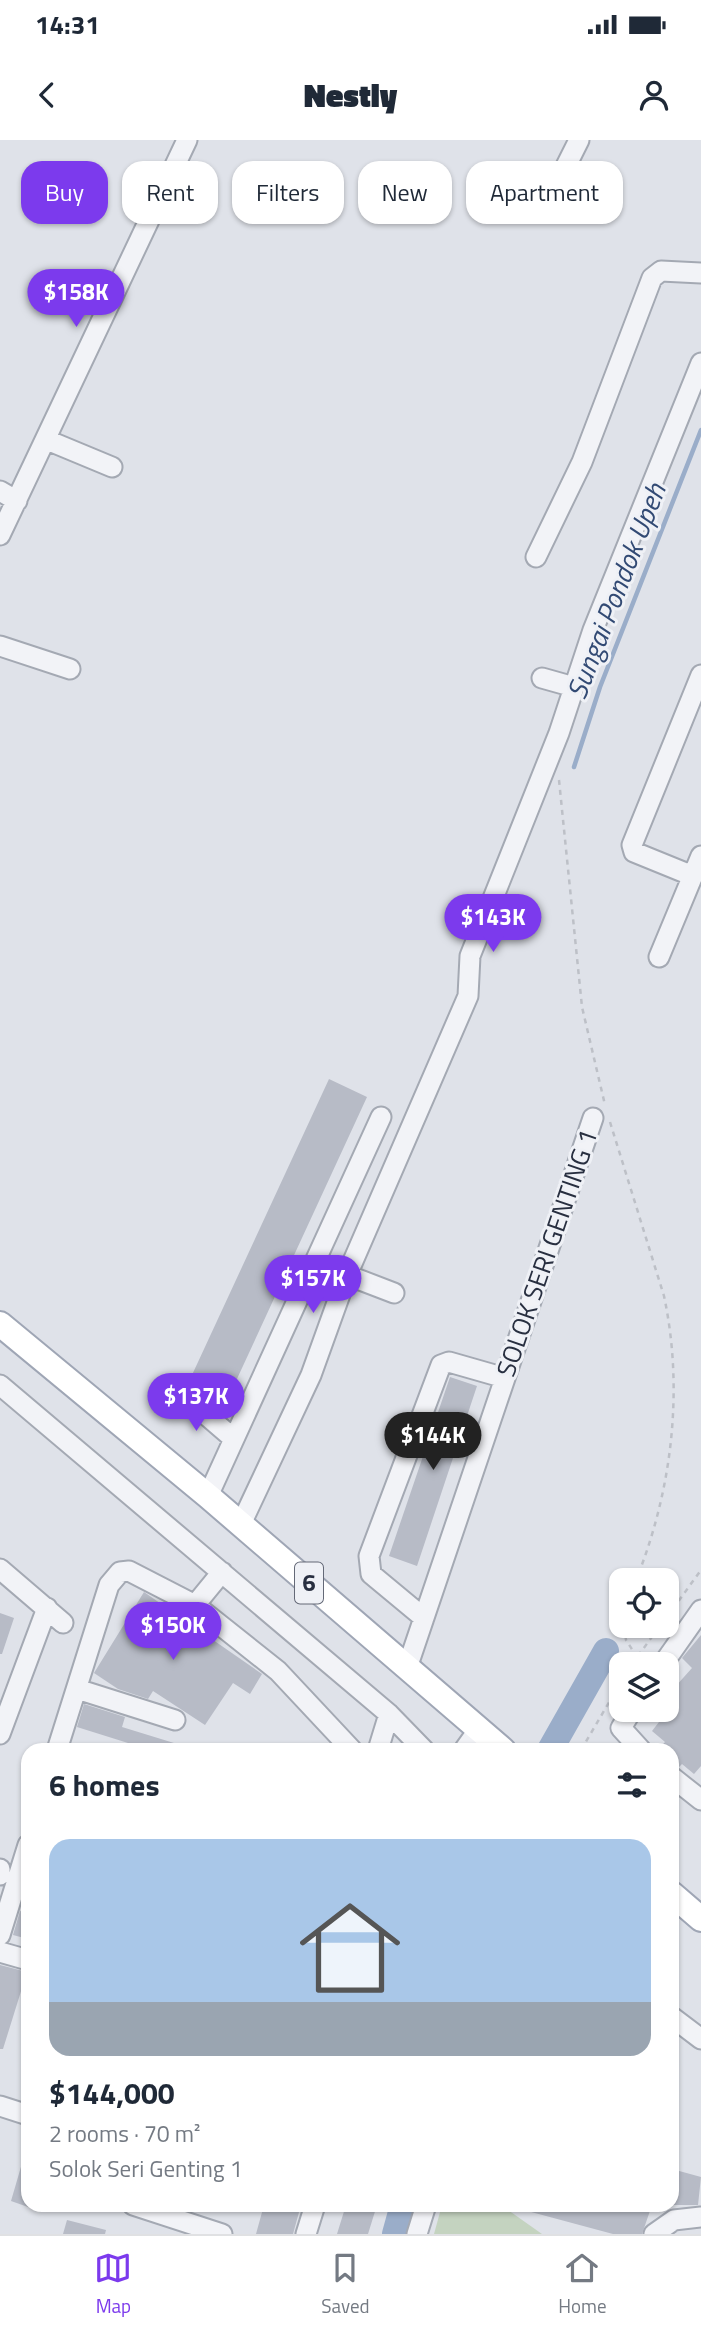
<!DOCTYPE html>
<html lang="en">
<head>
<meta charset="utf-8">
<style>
  body { margin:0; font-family:"Titillium Web",sans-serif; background:#f2f2f3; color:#1f2937; height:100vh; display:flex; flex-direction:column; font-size:26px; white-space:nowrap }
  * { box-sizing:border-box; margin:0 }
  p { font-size:23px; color:#747a83 }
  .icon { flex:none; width:38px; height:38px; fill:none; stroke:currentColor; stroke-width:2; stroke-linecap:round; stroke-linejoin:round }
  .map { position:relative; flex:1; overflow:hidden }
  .panel { position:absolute; left:21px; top:1603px; width:658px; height:469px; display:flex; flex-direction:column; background:#fff; border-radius:21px; box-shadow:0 2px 5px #0004 }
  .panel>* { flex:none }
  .hud { position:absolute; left:21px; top:21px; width:660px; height:63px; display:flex; gap:14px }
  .tools { position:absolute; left:609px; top:1428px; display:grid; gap:14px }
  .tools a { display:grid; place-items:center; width:70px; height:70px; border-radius:14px; background:#fff; box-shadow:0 2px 5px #0004; font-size:35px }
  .price { position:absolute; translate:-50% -60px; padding:0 16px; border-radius:24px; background:#7c3aed; color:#fff; font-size:23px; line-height:46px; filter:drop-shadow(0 2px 4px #0008) }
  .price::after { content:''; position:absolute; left:50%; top:42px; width:21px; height:16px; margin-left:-10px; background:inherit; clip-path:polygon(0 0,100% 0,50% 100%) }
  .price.current { background:#222; color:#fff }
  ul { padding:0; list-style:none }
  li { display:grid; align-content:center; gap:14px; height:371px; padding:0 28px }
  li+li { border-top:2px solid #e0e1e3 }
  li span { display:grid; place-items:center; height:217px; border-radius:21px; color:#555 }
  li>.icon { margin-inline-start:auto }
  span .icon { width:126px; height:126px; fill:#fffc; stroke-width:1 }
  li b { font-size:30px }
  h2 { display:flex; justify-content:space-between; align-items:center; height:84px; padding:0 28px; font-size:30px }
  .chip { padding:0 24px; border-radius:21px; background:#fff; box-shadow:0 2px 5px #0004; font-size:24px; line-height:63px }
  .chip.current { background:#7c3aed; color:#fff }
  .status { display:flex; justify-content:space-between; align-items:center; height:49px; padding:0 35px; background:#fff; direction:ltr }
  .status svg { height:19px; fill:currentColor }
  header { display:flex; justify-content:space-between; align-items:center; height:91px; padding:0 28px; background:#fff; font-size:32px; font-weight:800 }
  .dock { display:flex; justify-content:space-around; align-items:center; height:98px; border-top:2px solid #e0e1e3; background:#fff; font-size:19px; color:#747a83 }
  .dock a { display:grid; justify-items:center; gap:4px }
  .dock .current { color:#7c3aed }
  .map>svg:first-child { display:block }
  .green { fill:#c4d3c0 }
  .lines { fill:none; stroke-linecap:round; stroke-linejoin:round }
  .stream { stroke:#9aadc9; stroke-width:4.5 }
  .river { stroke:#9aadc9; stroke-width:26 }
  .building { fill:#b7bbc6 }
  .minor-casing { stroke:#a4a9b3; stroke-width:23 }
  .major-casing { stroke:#9fa6b5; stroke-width:28 }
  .path { stroke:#bdc0c7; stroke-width:2.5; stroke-dasharray:5 5; stroke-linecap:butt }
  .minor { stroke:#f2f3f7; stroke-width:19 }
  .major { stroke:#fff; stroke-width:24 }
  .labels { text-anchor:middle; stroke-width:6; stroke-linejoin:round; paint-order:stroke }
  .shield { fill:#eff1f6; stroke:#646977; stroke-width:2 }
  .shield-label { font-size:24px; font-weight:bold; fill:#282f40 }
  .street-label { font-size:26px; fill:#282f40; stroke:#eff1f6 }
  .water-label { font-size:28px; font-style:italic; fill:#324a74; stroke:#eff1f6 }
</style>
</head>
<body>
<div class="status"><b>14:31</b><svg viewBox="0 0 49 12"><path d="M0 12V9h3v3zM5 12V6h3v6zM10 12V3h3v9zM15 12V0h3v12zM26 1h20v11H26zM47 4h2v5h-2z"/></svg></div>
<header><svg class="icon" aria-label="back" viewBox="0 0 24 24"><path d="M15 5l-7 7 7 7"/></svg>Nestly<svg class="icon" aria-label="person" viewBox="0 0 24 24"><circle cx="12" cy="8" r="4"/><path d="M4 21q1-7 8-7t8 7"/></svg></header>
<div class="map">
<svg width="701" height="2094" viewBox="0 0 701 2094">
  <rect width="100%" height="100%" fill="#dfe2e9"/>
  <path class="green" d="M442,2065H501L542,2094H434Z"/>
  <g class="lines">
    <path class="stream" d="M574,627L600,547L701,290"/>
    <path class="river" d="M550,1610L606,1511
      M395,2094L403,2065"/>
  </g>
  <path class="building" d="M329,939L367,957L230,1254L192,1235Z
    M450,1237L477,1246L417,1426L389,1416Z
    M144,1452L262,1534L250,1554L233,1543L205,1585L153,1551L148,1559L118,1549L94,1533Z
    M0,1473L14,1478L2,1514H0Z
    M701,1495V1626L694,1634L682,1624L679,1627L672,1625V1610H658L665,1602L652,1591L659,1582L652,1576L657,1570H667V1540L675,1547L692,1528L682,1518Z
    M84,1564L125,1577L122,1587L187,1607V1610H126L128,1603L77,1587Z
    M20,1771L28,1773V1799L13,1795Z
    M0,1825L27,1832L3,1909H0Z
    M25,2013L28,2014V2067L11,2061Z
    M672,2029L701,2037L698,2065H672Z
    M264,2065H301L293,2094H256Z
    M346,2065H377L368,2094H337Z
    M521,2065H652L642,2094H613L520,2069Z
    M67,2080L106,2090L105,2094H63Z"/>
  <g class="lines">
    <defs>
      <path id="minor" d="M557,44L579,0
        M47,300L112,327
        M0,351L17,361
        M0,395L187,0
        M536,417L582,322L652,138L661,131L701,133
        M0,506L70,529
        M542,538L574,547
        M693,736L634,712L632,705L701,535
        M659,817L701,716
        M347,1135L394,1153
        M0,1245L389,1574L424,1610
        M184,1256L234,1299
        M208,1356L381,977
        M241,1384L311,1235L347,1135L468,856L470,816L559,593L593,490L701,223
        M0,1429L63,1483
        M195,1465L222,1432
        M424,1478L371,1434L369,1416L441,1225L449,1222L505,1238
        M663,1524L701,1470
        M407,1528L593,978
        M77,1549L175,1580
        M632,1570L621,1588L641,1610
        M0,1594L47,1468
        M57,1610L109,1445L120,1432L129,1431L195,1465L278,1531L352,1610
        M378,1610L389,1574
        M464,1610L479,1589
        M672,1637L701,1660
        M0,1729V1735
        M0,1795L28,1705
        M0,1812L28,1820
        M672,1877L701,1899
        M0,1966L28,1975
        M133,2065L222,2094
        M306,2094L315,2065
        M417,2094L426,2065
        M654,2094L674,2080L701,2077"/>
      <path id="major" d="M0,1184L208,1356L503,1610
        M672,1754L701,1779"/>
    </defs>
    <use href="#minor" class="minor-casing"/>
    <use href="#major" class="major-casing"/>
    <path class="path" d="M559,640L582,867L605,965
      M610,982L664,1156C684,1250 672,1351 636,1440
      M667,1477L701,1430
      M624,1486L626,1500L637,1517
      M632,1524L660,1486
      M581,1610L621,1542"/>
    <use href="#minor" class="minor"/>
    <use href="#major" class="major"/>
  </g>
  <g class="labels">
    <rect class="shield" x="295" y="1422.5" width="28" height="41" rx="5"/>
    <g class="shield-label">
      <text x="309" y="1451">6</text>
    </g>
    <g class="street-label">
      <text transform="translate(547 1113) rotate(-71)" y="9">SOLOK SERI GENTING 1</text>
    </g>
    <g class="water-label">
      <text transform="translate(616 451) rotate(-69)" y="10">Sungai Pondok Upeh</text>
    </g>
  </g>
</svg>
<div class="tools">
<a><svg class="icon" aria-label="locate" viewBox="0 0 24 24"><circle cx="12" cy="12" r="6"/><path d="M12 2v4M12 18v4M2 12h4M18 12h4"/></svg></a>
<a><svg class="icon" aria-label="layers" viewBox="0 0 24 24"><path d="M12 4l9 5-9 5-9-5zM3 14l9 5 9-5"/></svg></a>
</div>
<b class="price" style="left:76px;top:189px">$158K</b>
<b class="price" style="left:493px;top:814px">$143K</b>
<b class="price" style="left:313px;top:1175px">$157K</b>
<b class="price" style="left:196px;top:1293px">$137K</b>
<b class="price current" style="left:433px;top:1332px">$144K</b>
<b class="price" style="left:173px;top:1522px">$150K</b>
<div class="hud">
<a class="chip current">Buy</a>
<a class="chip">Rent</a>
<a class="chip">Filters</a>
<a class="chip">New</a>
<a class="chip">Apartment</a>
</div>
<section class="panel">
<h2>6 homes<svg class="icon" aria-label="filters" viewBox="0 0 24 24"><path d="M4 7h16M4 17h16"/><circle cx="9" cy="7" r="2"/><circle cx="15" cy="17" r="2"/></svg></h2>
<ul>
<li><span style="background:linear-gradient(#a9c7e8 75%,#9aa5b1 0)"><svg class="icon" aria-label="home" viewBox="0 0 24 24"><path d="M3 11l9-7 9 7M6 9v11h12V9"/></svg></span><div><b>$144,000</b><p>2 rooms · 70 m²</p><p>Solok Seri Genting 1</p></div></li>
</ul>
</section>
</div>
<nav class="dock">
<a class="current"><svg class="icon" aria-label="map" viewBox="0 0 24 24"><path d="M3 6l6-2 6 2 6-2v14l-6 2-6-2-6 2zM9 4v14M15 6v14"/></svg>Map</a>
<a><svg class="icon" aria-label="saved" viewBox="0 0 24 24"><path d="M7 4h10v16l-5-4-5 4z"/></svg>Saved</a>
<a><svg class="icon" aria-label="home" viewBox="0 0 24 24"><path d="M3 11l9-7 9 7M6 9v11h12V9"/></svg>Home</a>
</nav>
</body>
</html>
